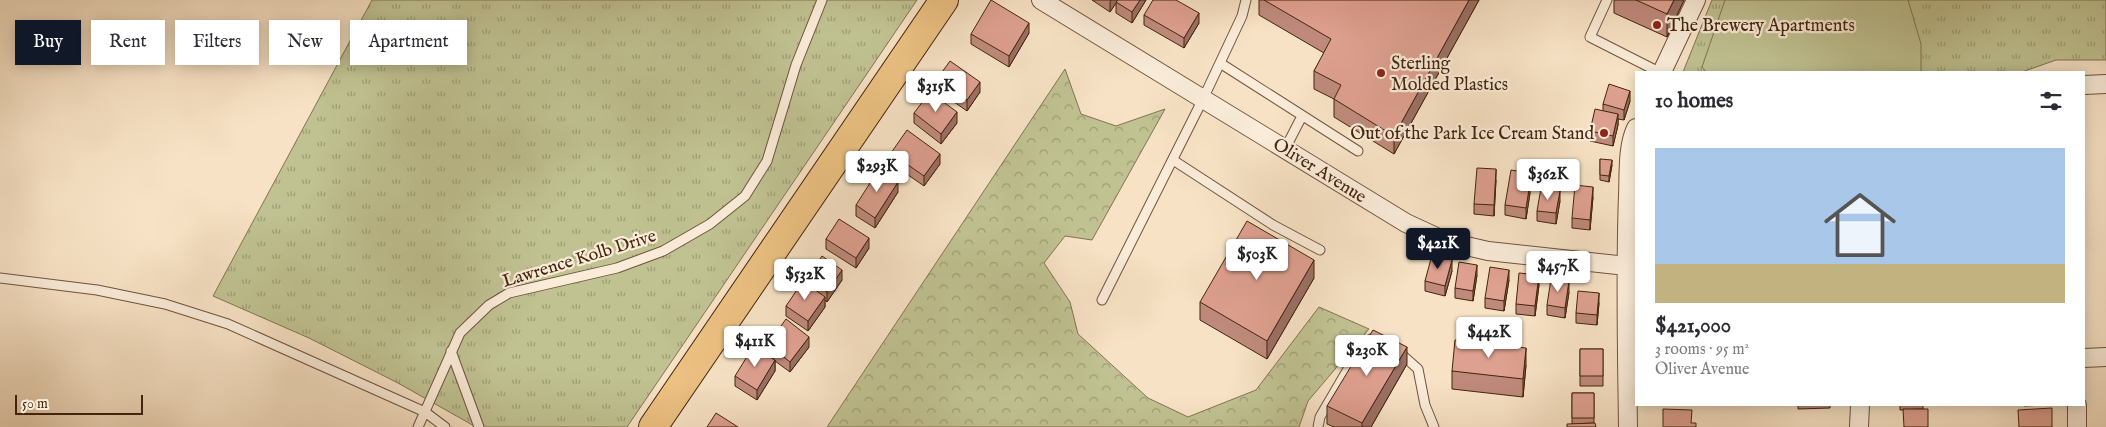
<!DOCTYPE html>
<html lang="en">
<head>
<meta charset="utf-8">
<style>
  body { margin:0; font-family:"IM FELL English",serif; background:#f2f2f3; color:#2b2b33; height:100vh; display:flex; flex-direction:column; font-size:19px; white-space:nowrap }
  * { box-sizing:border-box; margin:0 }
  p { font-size:16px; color:#7c7c81 }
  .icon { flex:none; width:28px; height:28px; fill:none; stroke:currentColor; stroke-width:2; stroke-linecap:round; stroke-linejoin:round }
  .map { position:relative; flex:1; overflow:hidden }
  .sheet { position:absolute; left:1635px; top:71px; width:450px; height:335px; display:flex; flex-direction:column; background:#fff; border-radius:0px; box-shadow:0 2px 12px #0003 }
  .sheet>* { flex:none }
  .top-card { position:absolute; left:15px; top:20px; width:475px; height:45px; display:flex; gap:10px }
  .scale { position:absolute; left:15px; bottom:12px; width:128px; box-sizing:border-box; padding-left:5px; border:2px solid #43250d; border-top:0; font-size:14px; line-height:18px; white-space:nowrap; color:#43250d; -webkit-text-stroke:4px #faecd9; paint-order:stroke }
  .price { position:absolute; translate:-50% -42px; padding:0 11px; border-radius:5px; background:#fff; color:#222; font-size:16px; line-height:32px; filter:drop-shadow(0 1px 2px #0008) }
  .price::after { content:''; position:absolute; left:50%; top:30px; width:15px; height:11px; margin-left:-8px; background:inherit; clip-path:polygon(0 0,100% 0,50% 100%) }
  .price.selected { background:#111827; color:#fff }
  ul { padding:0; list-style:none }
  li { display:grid; align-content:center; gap:10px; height:265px; padding:0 20px }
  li+li { border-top:1px solid #e1e1e2 }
  li span { display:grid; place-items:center; height:155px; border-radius:0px; color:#555 }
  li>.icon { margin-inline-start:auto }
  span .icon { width:90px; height:90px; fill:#fffc; stroke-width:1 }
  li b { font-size:21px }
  h2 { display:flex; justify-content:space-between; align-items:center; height:60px; padding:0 20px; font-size:21px }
  .chip { padding:0 18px; border-radius:0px; background:#fff; box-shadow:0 2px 12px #0003; font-size:18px; line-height:45px }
  .chip.selected { background:#111827; color:#fff }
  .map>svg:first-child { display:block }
  .forest { fill:url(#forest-crowns); stroke:#827450 }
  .park { fill:url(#park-tufts); stroke:#827450 }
  .pitch { fill:#c0c292; stroke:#827450 }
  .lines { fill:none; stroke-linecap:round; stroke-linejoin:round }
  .service-casing { stroke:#70543b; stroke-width:11 }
  .minor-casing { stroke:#70543b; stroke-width:20 }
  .primary-casing { stroke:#43250d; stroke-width:30 }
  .service { stroke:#faecd9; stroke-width:9 }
  .minor { stroke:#faecd9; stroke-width:18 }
  .primary { stroke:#ecc182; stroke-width:28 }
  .wall { fill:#bf8a7c; stroke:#43250d }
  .shaded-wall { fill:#9b7065; stroke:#43250d }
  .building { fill:#dea090; stroke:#43250d }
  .poi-dot { fill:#8f2418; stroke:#faecd9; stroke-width:2 }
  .labels { text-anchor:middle; stroke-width:4.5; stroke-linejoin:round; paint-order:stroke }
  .poi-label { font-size:18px; fill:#43250d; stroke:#faecd9; text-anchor:start }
  .street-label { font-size:18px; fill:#43250d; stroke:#faecd9 }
</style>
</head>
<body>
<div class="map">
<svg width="2106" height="427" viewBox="0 0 2106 427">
  <defs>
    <pattern id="forest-crowns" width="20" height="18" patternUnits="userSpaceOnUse" patternTransform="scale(1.25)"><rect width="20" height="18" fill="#c0c292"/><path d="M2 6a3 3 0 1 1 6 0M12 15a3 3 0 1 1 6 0" fill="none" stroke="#9e9d76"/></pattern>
    <pattern id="park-tufts" width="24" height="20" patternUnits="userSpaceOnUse" patternTransform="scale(1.25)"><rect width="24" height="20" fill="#c0c292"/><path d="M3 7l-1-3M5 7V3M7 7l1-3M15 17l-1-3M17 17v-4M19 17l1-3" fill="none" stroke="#9e9d76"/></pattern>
  </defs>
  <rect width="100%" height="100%" fill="#f7e2c5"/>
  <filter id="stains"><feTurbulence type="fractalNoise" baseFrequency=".004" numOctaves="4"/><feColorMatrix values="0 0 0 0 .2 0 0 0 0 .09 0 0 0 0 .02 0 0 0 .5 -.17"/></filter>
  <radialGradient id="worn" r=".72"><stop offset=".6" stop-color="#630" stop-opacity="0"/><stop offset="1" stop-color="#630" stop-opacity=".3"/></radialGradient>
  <path class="forest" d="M1065,69L1081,114L1116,126L1165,109L1092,240L1065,236L1044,263L1070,302L1078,334L1148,398L1188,417L1256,390L1319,307L1369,329L1308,401L1299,427H827Z"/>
  <path class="park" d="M372,0H917L627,427H476L398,383L309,338L213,296Z
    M1712,0H2106V60H2056L2022,72H1683Z"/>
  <path class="pitch" d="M1725,0H1908L1921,44V72H1706L1702,67Z"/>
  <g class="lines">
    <defs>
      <path id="service" d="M1607,0L1590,37L1659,72
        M1220,63L1358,151
        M1285,149L1302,116
        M1173,160L1273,225L1320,250
        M0,278L97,290L165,304L228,324L425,412L445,427
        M1102,300L1203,99L1242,16L1246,0
        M451,351L479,427
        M1400,353L1418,369L1425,405L1434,427
        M418,427L460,333L489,305L509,293L617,268L663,251L710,224L745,196L767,161L796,65L822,0
        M1318,427L1320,417L1362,345L1371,339L1378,341"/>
      <path id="minor" d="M1041,0L1406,223L1445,241L1488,251L1636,267
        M1662,72L1696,0
        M2084,85L2106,84
        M2084,358L2106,357
        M2077,405V427
        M1628,427C1627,350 1625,273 1628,195C1629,174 1627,147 1636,128
        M1859,427L1860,405"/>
      <path id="primary" d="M653,427L944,0"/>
    </defs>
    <use href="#service" class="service-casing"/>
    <use href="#minor" class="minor-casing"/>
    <use href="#primary" class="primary-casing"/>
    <use href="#service" class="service"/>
    <use href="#minor" class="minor"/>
    <use href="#primary" class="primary"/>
  </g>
  <path class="wall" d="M1092,0H1146L1132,23L1116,13V3L1110,12Z
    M1259,0H1479L1394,154L1334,117V99L1314,89V71L1324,53L1259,15Z
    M1614,0H1684L1667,37L1614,13Z
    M1144,15L1199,23L1184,48L1144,25Z
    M1029,33L1009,67L971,44V34Z
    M937,79L980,92L967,111L937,90Z
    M1630,101L1624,120L1618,119V125L1613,146L1590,141V131L1603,111V104Z
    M914,113L957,123L941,144L914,123Z
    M891,153L940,164L924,186L891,163Z
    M1600,159L1612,165L1609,182L1600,180Z
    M1496,180L1494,216L1474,214V204Z
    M1524,182L1530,193L1526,219L1505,215V205Z
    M898,192L875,228L856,216V205Z
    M1593,197L1590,230L1572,228V218Z
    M1560,201L1556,224L1537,221V211Z
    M826,239L869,248L856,268L826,249Z
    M1452,271L1445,296L1425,291V281Z
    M1477,275L1473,301L1455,298V288Z
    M807,278L842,280L827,302L825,300V307L808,331L786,316V306L807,284Z
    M1314,278L1267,359L1200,320V302Z
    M1509,280L1504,311L1485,308V298Z
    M1539,285L1535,316L1516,314V304Z
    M1569,292L1565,318L1547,315V305Z
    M1599,303L1597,325L1576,323V313Z
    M768,344L809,347L790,372L775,361V371L757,400L735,386V376L774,359L768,355Z
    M1580,349H1603V386H1580Z
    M1407,364L1371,427H1334L1327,424V406Z
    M1526,365L1523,397L1452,389V371Z
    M1572,393H1594V423L1572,424Z
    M1798,405H1830V408L1798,409Z
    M1900,405H1923V409L1900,410Z
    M2024,405H2047L2024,406Z"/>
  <path class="shaded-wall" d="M1111,0H1118L1110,12V2Z
    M1140,0H1146L1132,23V12Z
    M1469,0H1479L1394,154V136Z
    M1674,0H1684L1667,37V14Z
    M1199,13V23L1184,48V38Z
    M1029,23V33L1009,67V56Z
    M980,82V92L967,111V100Z
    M1630,91V101L1624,120V110Z
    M957,112V123L941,144V134Z
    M1618,114V125L1613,146V136Z
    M940,154V164L924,186V176Z
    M1612,160V165L1609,182V176Z
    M1496,169V180L1494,216V205Z
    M898,182V192L875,228V218Z
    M1530,183V193L1526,219V208Z
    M1593,187V197L1590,230V220Z
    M1560,191V201L1556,224V213Z
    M869,238V248L856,268V258Z
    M1314,260V278L1267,359V341Z
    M1452,260V271L1445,296V286Z
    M1477,265V275L1473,301V291Z
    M842,270V280L827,302V292Z
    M1509,270V280L1504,311V301Z
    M1539,275V285L1535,316V306Z
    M1569,281V292L1565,318V308Z
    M1599,293V303L1597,325V315Z
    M825,297V307L808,331V321Z
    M809,337V347L790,372V362Z
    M1407,347V364L1371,427H1362V423Z
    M1526,348V365L1523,397V379Z
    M775,360V371L757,400V390Z"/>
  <path class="building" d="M991,0L1029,23L1009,56L971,34Z
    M1118,0H1140L1132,12L1116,2Z
    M1153,0H1176L1199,13L1184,38L1144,15Z
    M1264,0H1469L1394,136L1334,99L1341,85L1314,71L1331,39Z
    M1636,0H1674L1667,14Z
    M950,61L980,82L967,100L937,79Z
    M1609,84L1630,91L1624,110L1603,104Z
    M930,92L957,112L941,134L914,113Z
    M1595,109L1618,114L1613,136L1590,131Z
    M907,130L940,154L924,176L891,153Z
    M1600,159L1612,160L1609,176L1600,175Z
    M1477,168L1496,169L1494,205L1474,204Z
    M879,169L898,182L875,218L856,205Z
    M1511,170L1524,172L1522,182L1530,183L1526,208L1505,205Z
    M1575,185L1593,187L1590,220L1572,218Z
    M1541,188L1560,191L1556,213L1537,211Z
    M839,219L869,238L856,258L826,239Z
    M1247,221L1314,260L1267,341L1200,302Z
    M1432,255L1452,260L1445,286L1425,281Z
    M822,256L842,270L827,292L807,278Z
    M1459,262L1477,265L1473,291L1455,288Z
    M1490,267L1509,270L1504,301L1485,298Z
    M1519,273L1539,275L1535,306L1516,304Z
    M1551,279L1569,281L1565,308L1547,305Z
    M803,281L825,297L808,321L786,306Z
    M1578,291L1599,293L1597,315L1576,313Z
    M786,319L809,337L790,362L768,344Z
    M1373,330L1407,347L1362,423L1327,406Z
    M1455,340L1526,348L1523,379L1452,371Z
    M753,347L775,360L757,390L735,376Z
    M1580,349H1603V376H1580Z
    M1572,393H1594V418H1572Z
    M2052,408V427H2019L2018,410Z
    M1663,409L1692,410L1691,423H1696V427H1663Z
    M1903,409H1928V427H1904Z
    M716,413L738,427H707Z
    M1595,423L1596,427H1567V424Z"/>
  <g class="poi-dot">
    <circle cx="1657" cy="25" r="5"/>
    <circle cx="1381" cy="73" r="5"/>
    <circle cx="1604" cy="133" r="5"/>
  </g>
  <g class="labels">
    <g class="poi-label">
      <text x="1667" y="31">The Brewery Apartments</text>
      <text x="1391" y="69">Sterling<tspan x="1391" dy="21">Molded Plastics</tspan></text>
      <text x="1594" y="139" text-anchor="end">Out of the Park Ice Cream Stand</text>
    </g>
    <g class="street-label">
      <text transform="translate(1320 170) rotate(32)" y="6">Oliver Avenue</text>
      <text transform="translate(579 258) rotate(-17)" y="6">Lawrence Kolb Drive</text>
    </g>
  </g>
  <rect width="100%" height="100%" filter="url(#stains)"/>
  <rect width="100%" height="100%" fill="url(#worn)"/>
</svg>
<div class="scale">50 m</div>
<b class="price" style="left:936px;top:113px">$315K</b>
<b class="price" style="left:877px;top:193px">$293K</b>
<b class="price" style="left:1548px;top:201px">$362K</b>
<b class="price selected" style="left:1438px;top:270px">$421K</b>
<b class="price" style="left:1257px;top:281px">$503K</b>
<b class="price" style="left:1558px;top:293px">$457K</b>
<b class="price" style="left:805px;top:301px">$532K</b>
<b class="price" style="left:1489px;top:359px">$442K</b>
<b class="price" style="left:755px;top:368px">$411K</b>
<b class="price" style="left:1367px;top:377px">$230K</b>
<div class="top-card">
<a class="chip selected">Buy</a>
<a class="chip">Rent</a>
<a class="chip">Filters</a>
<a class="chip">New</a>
<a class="chip">Apartment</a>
</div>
<section class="sheet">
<h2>10 homes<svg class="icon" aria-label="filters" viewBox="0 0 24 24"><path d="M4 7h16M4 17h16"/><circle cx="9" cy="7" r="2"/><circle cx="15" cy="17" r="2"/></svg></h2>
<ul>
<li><span style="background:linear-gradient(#a9c7e8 75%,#c2b280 0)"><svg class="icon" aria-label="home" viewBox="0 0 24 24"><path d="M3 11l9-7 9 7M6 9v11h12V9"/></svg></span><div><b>$421,000</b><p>3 rooms · 95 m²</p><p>Oliver Avenue</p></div></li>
</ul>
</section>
</div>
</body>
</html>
